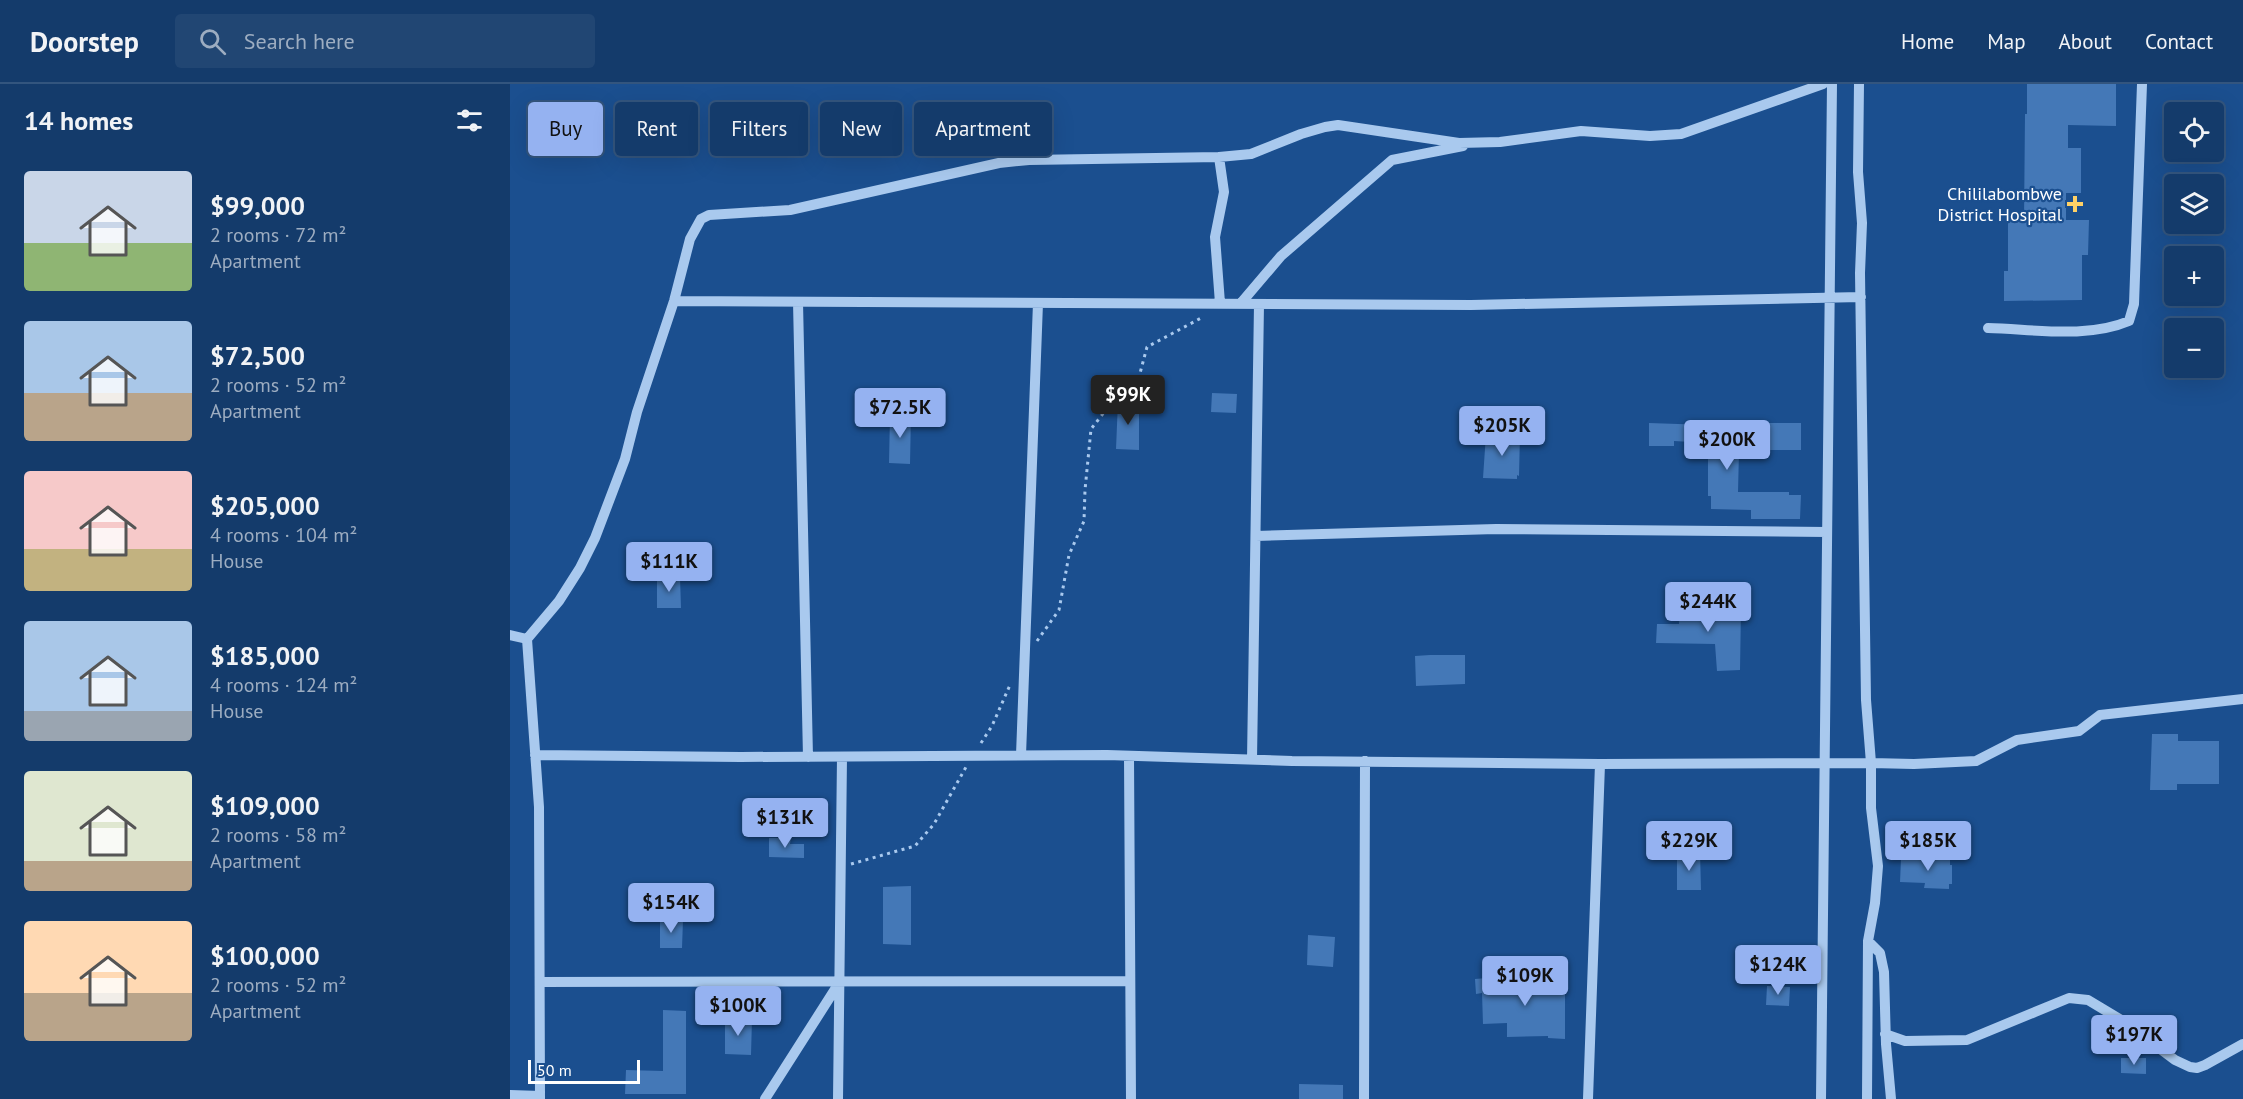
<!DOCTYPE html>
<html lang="en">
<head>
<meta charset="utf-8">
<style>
  body { margin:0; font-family:"PT Sans",sans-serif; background:#214673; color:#f1f3f6; height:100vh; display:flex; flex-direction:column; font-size:22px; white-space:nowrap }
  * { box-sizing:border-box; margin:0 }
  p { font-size:20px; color:#9dadc1 }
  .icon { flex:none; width:33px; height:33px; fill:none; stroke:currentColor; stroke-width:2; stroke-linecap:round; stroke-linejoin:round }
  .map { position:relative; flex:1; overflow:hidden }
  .panel { display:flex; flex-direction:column; background:#143b6b; width:510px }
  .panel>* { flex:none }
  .guide { position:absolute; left:18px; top:18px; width:570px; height:54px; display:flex; gap:12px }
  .tools { position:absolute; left:1654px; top:18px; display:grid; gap:12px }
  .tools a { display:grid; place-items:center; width:60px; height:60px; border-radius:6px; background:#143b6b; box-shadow:0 6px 24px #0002,0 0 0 2px #33557e; font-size:30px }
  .scale { position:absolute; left:18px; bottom:15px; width:112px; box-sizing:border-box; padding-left:6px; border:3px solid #fff; border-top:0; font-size:16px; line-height:21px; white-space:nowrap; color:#fff; -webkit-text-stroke:4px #1b4f8f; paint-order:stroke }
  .price { position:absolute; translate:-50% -51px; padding:0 14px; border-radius:6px; background:#95b2f1; color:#111; font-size:20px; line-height:39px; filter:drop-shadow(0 2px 3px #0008) }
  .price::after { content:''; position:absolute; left:50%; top:36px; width:18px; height:14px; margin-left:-9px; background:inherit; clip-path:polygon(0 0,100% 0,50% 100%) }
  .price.current { background:#222; color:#fff }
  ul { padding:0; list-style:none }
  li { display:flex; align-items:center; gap:18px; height:150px; padding:0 24px }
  li span { display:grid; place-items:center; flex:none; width:168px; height:120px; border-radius:6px; color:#555 }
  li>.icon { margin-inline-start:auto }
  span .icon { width:72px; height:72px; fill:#fffc; stroke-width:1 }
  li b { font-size:26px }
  h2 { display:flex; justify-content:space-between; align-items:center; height:72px; padding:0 24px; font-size:26px }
  .tag { padding:0 21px; border-radius:6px; background:#143b6b; box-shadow:0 6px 24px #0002,0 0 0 2px #33557e; font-size:21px; line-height:54px }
  .tag.current { background:#95b2f1; color:#111 }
  header { display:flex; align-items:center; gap:36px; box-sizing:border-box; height:84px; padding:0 30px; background:#143b6b; border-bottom:2px solid #33557e }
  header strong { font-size:28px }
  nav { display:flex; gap:33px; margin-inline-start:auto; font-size:21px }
  .search { width:420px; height:54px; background:#214673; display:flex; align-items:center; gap:15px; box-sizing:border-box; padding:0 21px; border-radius:6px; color:#9dadc1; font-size:22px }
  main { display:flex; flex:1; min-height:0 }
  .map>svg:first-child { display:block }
  .building { fill:#4478b7 }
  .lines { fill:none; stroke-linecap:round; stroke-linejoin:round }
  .path { stroke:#a9c9ee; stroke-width:3; stroke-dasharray:3 4.5; stroke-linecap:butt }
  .minor { stroke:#a9c9ee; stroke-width:10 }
  .poi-dot { fill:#ffd166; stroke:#1b4f8f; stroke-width:2 }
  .labels { text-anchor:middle; stroke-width:4.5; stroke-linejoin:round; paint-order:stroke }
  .poi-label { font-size:18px; fill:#fff; stroke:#1b4f8f; text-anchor:end }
</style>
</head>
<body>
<header>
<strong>Doorstep</strong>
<div class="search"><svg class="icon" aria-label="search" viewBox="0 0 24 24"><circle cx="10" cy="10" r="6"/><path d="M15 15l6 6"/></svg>Search here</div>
<nav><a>Home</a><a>Map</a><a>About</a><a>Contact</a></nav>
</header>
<main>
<section class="panel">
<h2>14 homes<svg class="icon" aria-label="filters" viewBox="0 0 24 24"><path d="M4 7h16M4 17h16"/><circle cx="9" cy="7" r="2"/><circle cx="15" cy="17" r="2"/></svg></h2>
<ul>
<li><span style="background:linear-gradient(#c9d6e8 60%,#8fb573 0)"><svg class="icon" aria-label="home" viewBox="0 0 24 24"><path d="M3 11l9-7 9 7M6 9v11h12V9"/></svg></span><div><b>$99,000</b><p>2 rooms · 72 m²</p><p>Apartment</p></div></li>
<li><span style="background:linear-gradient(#a9c7e8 60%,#b9a48a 0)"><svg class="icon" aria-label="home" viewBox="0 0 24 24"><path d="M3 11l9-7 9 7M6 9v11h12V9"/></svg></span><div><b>$72,500</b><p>2 rooms · 52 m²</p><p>Apartment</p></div></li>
<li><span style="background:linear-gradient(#f6c9c9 65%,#c2b280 0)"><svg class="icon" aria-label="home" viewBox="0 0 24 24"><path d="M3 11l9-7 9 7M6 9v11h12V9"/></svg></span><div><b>$205,000</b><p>4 rooms · 104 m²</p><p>House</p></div></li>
<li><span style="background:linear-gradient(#a9c7e8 75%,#9aa5b1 0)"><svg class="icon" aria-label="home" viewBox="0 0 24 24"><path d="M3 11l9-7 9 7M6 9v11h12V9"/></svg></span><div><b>$185,000</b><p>4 rooms · 124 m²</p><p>House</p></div></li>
<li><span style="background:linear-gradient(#dfe7d0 75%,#b9a48a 0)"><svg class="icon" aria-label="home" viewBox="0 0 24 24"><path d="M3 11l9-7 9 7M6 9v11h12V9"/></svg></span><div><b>$109,000</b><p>2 rooms · 58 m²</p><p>Apartment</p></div></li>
<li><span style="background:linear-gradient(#ffd9b3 60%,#b9a48a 0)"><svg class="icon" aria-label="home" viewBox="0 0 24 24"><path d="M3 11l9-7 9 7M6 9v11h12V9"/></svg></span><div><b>$100,000</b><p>2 rooms · 52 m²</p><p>Apartment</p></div></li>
</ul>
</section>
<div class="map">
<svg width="1733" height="1015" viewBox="0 0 1733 1015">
  <rect width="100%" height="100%" fill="#1b4f8f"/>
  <path class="building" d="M1517,0H1606V42L1558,41V64H1571V109H1556V136H1579L1578,171H1572V216L1494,217V187H1498V136L1514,137L1515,30H1517Z
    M702,309L727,310L726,329L701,328Z
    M608,317H629V366L606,365Z
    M380,330H401L400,380L379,379Z
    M1139,339L1226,342L1225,368H1229L1228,408H1279V411H1291L1290,435H1241V426L1201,425V412H1198V359L1164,357V362H1139Z
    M1248,339H1291V366H1248Z
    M976,350L1010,351L1009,392L1007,391V395L973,394Z
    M170,493L171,524H147V494Z
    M1170,522L1231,524L1230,586L1207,587L1205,560L1146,559L1147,540H1169Z
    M920,571H955V600L906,602L905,572Z
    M1642,650H1668V657H1709V700H1667V706H1640Z
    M259,754H281L280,760H294V774L259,773Z
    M1177,767H1190L1191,806H1167V775L1177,774Z
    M1414,770L1440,773V781H1442V800H1439V805L1414,804L1415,799L1390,798L1391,775L1414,776Z
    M401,802V861L373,860V803Z
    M150,836H173L172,864H150Z
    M798,851L825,853L823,883L797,881Z
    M977,894V897L1005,896V899L1055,897V955L1038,954V952L997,953V939L973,940L972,909L966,910L965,895Z
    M1257,902L1280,903L1279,922L1256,921Z
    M153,926L176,927V1010H115L116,986L153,987Z
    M215,935H242L241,971L215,970Z
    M1611,974H1636V990L1611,989Z
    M789,1000L833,1001V1015H789Z"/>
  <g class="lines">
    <path class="path" d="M527,557L549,526L559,471L574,437L575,406L581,345L603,317L629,293L637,263L693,233
      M471,659L482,642L500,601
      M341,780L405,762L424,740L456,683"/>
    <path class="minor" d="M709,73L714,108L705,153L710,219
      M164,217L961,221L1351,213
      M288,218L298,673
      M731,219L771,172L882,76L953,62
      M1478,244C1523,245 1577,255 1619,237L1624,220L1632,0
      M746,452L986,445L1317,448
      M0,551L17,555L49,517L70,484L85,454L115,375L127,328L164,217L180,155L191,135L199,131L280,126L489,79L519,76L709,73L741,70L791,50L815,43L828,41L949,59L990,58L1071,47L1140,52L1171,50L1313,0
      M17,555L29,723L30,1015
      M25,671L231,673L597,671L782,677L1090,680L1361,679L1356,616L1350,189L1352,139L1348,88L1349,0
      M511,671L528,219
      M619,672L621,1015
      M742,676L749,220
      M30,898L620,897
      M1375,950L1395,957L1457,956L1559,914L1578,916L1613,937L1665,976L1680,983L1687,984L1695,981L1733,960
      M0,1011L30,1012
      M255,1015L329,899
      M328,1015L332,673
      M854,1015L855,677
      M1078,1015L1090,680
      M1311,1015L1322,0
      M1357,1015L1358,857
      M1381,1015L1376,960L1374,888L1370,869L1358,857L1365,819L1368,782L1361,724V679L1404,680L1466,677L1507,656L1569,647L1590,631L1733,615"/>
  </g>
  <path class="poi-dot" d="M1562 111h6v6h6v6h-6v6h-6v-6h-6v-6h6z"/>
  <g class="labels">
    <g class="poi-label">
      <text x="1552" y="116">Chililabombwe<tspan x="1552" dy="21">District Hospital</tspan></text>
    </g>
  </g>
</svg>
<div class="tools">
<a><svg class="icon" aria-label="locate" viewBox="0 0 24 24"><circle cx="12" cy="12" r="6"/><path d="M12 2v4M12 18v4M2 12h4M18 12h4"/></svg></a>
<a><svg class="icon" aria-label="layers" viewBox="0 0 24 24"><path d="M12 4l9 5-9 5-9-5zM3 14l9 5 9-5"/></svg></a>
<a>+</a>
<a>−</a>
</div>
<div class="scale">50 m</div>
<b class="price current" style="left:618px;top:342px">$99K</b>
<b class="price" style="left:390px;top:355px">$72.5K</b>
<b class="price" style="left:992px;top:373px">$205K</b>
<b class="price" style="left:1217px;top:387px">$200K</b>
<b class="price" style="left:159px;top:509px">$111K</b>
<b class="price" style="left:1198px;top:549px">$244K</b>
<b class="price" style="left:275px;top:765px">$131K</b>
<b class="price" style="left:1179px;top:788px">$229K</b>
<b class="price" style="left:1418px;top:788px">$185K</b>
<b class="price" style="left:161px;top:850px">$154K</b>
<b class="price" style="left:1268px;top:912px">$124K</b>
<b class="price" style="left:1015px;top:923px">$109K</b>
<b class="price" style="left:228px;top:953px">$100K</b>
<b class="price" style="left:1624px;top:982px">$197K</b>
<div class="guide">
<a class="tag current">Buy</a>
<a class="tag">Rent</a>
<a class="tag">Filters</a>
<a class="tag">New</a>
<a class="tag">Apartment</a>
</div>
</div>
</main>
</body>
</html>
